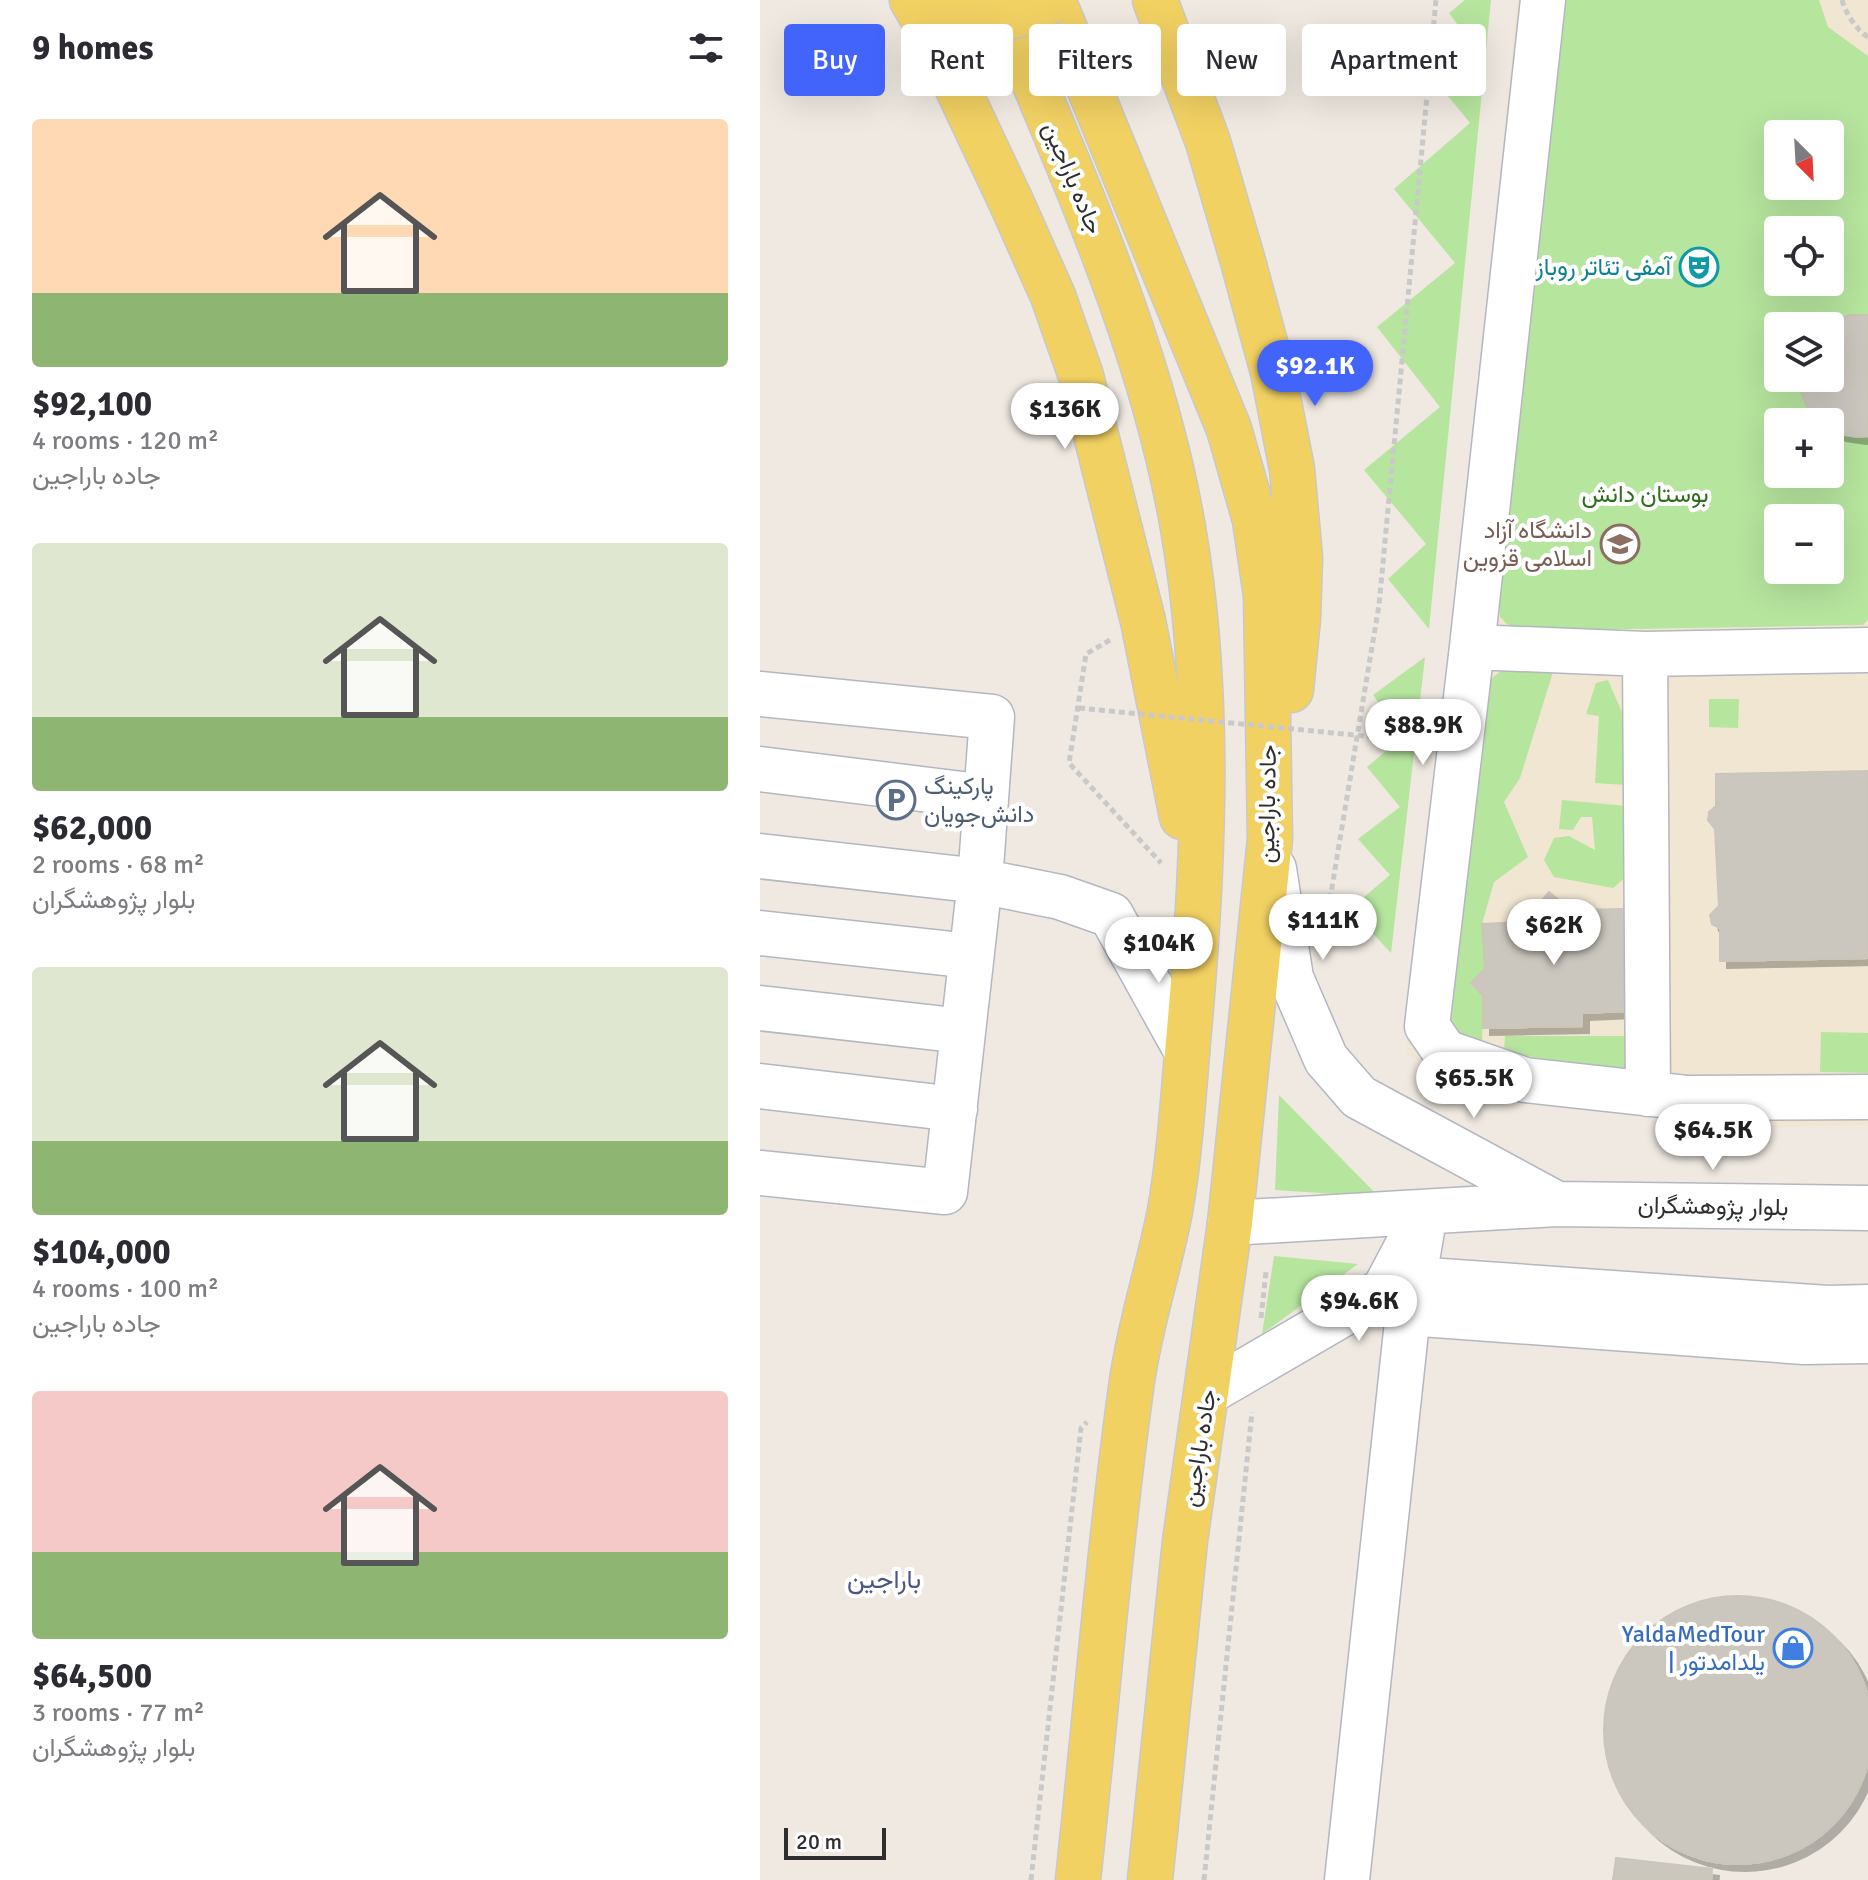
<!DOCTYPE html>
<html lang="en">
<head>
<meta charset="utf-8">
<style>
  body { margin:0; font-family:Signika,Vazirmatn,sans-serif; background:#f2f2f3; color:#2b2b33; height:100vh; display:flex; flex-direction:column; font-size:30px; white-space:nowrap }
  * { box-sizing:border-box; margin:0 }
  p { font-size:26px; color:#7c7c81 }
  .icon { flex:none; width:44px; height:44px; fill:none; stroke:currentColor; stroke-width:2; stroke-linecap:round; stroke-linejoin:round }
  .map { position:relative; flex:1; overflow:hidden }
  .sheet { display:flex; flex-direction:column; background:#fff; width:760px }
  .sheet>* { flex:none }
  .top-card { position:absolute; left:24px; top:24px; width:760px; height:72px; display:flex; gap:16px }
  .needle { width:52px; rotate:156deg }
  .controls { position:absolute; left:1004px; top:120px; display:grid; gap:16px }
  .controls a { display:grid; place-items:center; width:80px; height:80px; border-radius:8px; background:#fff; box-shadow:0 8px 32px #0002; font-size:40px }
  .scale { position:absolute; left:24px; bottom:20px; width:102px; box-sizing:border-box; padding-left:8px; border:4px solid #2e2e2e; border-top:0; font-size:22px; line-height:28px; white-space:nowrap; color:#2e2e2e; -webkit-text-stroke:6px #fff; paint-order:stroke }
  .price { position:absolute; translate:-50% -68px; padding:0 18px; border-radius:28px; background:#fff; color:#222; font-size:26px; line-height:52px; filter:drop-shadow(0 2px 4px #0008) }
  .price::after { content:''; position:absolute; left:50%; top:48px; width:24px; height:18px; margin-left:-12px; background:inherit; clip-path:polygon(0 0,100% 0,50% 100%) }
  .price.selected { background:#4264fb; color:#fff }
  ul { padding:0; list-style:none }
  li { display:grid; align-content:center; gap:16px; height:424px; padding:0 32px }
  li span { display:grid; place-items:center; height:248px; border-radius:8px; color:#555 }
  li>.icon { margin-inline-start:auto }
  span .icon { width:144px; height:144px; fill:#fffc; stroke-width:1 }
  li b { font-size:34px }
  h2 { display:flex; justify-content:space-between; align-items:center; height:96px; padding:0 32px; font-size:34px }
  .tag { padding:0 28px; border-radius:8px; background:#fff; box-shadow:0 8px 32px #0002; font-size:28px; line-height:72px }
  .tag.selected { background:#4264fb; color:#fff }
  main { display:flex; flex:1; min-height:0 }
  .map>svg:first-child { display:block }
  .education { fill:#f0e6d1; fill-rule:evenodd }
  .green { fill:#b6e59e; fill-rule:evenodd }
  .building { fill:#cbc7bf; stroke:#cbc5ba; stroke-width:2; filter:url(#shadow) }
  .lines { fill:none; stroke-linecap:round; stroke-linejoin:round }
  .minor-casing { stroke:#b4b7c1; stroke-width:47 }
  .major-casing { stroke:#c9c9c9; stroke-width:47 }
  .path { stroke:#c9c9c9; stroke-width:5; stroke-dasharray:6 4; stroke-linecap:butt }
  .minor { stroke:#fff; stroke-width:44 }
  .major { stroke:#f2d163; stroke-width:44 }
  .major-bridge-casing { stroke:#c9c9c9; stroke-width:47; stroke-linecap:butt }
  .path-bridge { stroke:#c9c9c9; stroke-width:5; stroke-dasharray:6 4; stroke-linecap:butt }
  .major-bridge { stroke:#f2d163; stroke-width:44 }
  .labels { text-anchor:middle; stroke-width:8; stroke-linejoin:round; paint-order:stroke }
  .street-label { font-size:24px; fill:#2e2e2e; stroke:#fff }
  .culture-label { font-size:24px; fill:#0d838f; stroke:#fff; text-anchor:end }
  .park-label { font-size:24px; fill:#2c6e1b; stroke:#fff }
  .education-label { font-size:24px; fill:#785e54; stroke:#fff; text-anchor:end }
  .service-label { font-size:24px; fill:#4e5e75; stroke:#fff; text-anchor:start }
  .shop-label { font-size:24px; fill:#366cbe; stroke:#fff; text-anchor:end }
  .neighbourhood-label { font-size:26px; fill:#4d5680; stroke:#fff }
</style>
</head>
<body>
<main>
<section class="sheet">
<h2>9 homes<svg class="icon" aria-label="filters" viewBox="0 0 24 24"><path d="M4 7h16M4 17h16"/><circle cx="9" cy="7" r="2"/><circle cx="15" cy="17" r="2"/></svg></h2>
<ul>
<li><span style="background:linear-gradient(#ffd9b3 70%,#8fb573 0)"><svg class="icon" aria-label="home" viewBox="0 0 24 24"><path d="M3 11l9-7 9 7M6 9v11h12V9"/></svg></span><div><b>$92,100</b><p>4 rooms · 120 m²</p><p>جاده باراجین</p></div></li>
<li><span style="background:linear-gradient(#dfe7d0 70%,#8fb573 0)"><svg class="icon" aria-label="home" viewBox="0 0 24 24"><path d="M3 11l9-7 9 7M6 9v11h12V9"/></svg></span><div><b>$62,000</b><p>2 rooms · 68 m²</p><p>بلوار پژوهشگران</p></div></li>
<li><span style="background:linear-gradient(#dfe7d0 70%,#8fb573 0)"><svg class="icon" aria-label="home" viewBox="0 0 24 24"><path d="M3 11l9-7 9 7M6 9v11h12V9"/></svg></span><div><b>$104,000</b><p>4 rooms · 100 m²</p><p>جاده باراجین</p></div></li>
<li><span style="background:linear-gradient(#f6c9c9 65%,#8fb573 0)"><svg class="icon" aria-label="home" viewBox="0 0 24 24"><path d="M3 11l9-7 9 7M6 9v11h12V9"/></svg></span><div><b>$64,500</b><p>3 rooms · 77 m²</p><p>بلوار پژوهشگران</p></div></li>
</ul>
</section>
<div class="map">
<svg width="1108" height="1880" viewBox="0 0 1108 1880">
  <defs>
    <filter id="shadow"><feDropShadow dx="7" dy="7" stdDeviation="0" flood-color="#0004"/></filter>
  </defs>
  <rect width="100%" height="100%" fill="#efe9e1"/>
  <path class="education" d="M757,0H1108V1125L1010,1127L793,1105L676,1070L646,1054L726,325ZM1018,134H1070V186H1018ZM1018,230H1070V282H1018ZM1018,326H1070V378H1018ZM1018,422H1070V474H1018ZM1018,518H1070V570H1018Z"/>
  <path class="green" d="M705,0H731L669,629L628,579L666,544L604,470L680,407L617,327L695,263L634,189L710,123L679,85L718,52L689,13Z
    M801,0H1059L1068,27L1108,56V620L1103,625L754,631L740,617L738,589ZM1018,134H1070V186H1018ZM1018,230H1070V282H1018ZM1018,326H1070V378H1018ZM1018,422H1070V474H1018ZM1018,518H1070V570H1018Z
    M665,657L631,953L590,909L630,875L598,839L640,807L607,767L644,736L613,695Z
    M748,665L793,672L760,778L744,802L768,857L734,882L722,924L725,969L711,983L723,995L722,1048L708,1045L683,1011L724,685Z
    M848,680L865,719L866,785L835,783L839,716L826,714L836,683Z
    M949,699H979L978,728L949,727Z
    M802,800L867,806L868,875L853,888L794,877L784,860L794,838L809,836L835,850L832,817H821L813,830L799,829Z
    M1061,1032L1108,1033V1073L1060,1072Z
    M745,1036H866V1074L744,1052Z
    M519,1095L619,1197L515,1190Z
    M514,1256L598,1264L502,1334Z"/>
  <path class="building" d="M1090,315H1108V436L1099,437L1079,434L1070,429V422H1060L1048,409L1040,390L1039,378H1070V326H1064L1071,321Z
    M1108,771V958L960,961V928L952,924L950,915L959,906L955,829L948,820L949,812L956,806V774Z
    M789,892L811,910L866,909L867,1011L822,1013V1026L723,1028V995L711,983L725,969L722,924L764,922Z
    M844 1730a134 134 0 1 1 268 0a134 134 0 1 1-268 0Z
    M856,1858L952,1869L951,1880H853Z"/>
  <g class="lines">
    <defs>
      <path id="minor" d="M783,0L712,647L667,1026L685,1052L765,1080L928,1098L1108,1097
        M712,647L885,654
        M0,694L232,717L220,881L185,1192L0,1173
        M0,769L226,797
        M0,856L220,881L300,897L351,915L427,1052
        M514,869L531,978L566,1059L599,1097L797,1204
        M0,933L211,956
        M0,1008L203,1031
        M0,1086L195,1109
        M888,1094L885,654L1108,650
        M470,1223L797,1204L1108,1208
        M653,1279L1067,1308L1108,1307
        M648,1313L1044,1342L1108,1341
        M447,1393L624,1290L651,1239
        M587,1880L648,1313L665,1213"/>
      <path id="major" d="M152,0L173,36L252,204L293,296L321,376L383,621L422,817
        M240,0C310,172 391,343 423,528C451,690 444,856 430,1019C424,1083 421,1148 410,1211C399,1268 380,1324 372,1381C349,1546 336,1714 318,1880
        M293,0L469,429L495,520L506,596L510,839L470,1223L425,1541L390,1880
        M395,0L448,142L482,258L513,372L532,469L540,558L538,618L531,690"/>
    </defs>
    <use href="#minor" class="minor-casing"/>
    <use href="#major" class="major-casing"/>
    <path class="path" d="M1082,0C1085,12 1097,31 1108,37
      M350,640L326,654L309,763L401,863
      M565,929L619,605L676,0
      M501,1318L506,1272
      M271,1880L321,1428L327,1422
      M444,1880L492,1412"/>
    <use href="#minor" class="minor"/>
    <use href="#major" class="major"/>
    <defs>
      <path id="major-bridge" d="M179,7C219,28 254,21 292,0"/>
    </defs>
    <use href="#major-bridge" class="major-bridge-casing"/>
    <path class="path-bridge" d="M319,708L686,744"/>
    <use href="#major-bridge" class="major-bridge"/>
  </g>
  <defs>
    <symbol id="theatre-ring" viewBox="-11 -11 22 22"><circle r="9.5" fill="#fff" stroke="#0f9aa8" stroke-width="1.5"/><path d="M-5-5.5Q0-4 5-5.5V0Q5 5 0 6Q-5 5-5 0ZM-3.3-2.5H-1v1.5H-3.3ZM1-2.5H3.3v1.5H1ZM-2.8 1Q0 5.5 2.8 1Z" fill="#0f9aa8"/></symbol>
    <symbol id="university-ring" viewBox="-11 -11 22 22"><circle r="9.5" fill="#fff" stroke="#8d6e63" stroke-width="1.5"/><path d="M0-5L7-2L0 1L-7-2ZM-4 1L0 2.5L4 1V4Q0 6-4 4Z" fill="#8d6e63"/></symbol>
    <symbol id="parking-ring" viewBox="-11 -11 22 22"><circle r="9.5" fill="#fff" stroke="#5c6f8a" stroke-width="1.5"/><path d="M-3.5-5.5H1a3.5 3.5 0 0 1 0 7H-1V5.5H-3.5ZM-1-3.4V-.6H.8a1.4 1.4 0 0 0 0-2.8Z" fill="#5c6f8a"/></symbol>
    <symbol id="shop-ring" viewBox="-11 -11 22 22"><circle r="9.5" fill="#fff" stroke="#3f7fe0" stroke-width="1.5"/><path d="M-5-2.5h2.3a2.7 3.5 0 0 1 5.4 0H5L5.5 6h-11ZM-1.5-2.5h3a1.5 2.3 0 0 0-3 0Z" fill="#3f7fe0"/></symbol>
  </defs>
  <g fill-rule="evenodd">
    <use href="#theatre-ring" x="917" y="245" width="44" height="44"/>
    <use href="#university-ring" x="838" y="522" width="44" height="44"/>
    <use href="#parking-ring" x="114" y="778" width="44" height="44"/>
    <use href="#shop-ring" x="1011" y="1626" width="44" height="44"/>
  </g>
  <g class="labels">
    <g class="street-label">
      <text transform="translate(313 178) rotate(67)" y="8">جاده باراجین</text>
      <text transform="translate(507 804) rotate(-89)" y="8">جاده باراجین</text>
      <text transform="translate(953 1206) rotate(1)" y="8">بلوار پژوهشگران</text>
      <text transform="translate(439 1448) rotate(-81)" y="8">جاده باراجین</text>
    </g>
    <g class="culture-label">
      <text x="911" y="275">آمفی تئاتر روباز</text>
    </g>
    <g class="park-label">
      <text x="885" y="502">بوستان دانش</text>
    </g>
    <g class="education-label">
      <text x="832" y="538">دانشگاه آزاد<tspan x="832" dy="28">اسلامی قزوین</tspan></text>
    </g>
    <g class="service-label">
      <text x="164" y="794">پارکینگ<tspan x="164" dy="28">دانش‌جویان</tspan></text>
    </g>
    <g class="shop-label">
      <text x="1005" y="1642">YaldaMedTour<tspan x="1005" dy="28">| یلدامدتور</tspan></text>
    </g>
    <g class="neighbourhood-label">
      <text x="124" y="1588">باراجین</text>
    </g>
  </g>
</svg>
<div class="controls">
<a><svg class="needle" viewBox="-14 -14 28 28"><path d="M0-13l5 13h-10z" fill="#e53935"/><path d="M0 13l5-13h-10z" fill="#7c7c81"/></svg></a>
<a><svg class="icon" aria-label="locate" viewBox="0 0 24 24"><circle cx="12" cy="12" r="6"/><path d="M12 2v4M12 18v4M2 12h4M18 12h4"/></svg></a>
<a><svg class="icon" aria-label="layers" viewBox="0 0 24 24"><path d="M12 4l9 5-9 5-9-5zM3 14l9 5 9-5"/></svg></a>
<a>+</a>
<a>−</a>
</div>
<div class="scale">20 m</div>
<b class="price selected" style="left:555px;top:408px">$92.1K</b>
<b class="price" style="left:305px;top:451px">$136K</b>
<b class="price" style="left:663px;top:767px">$88.9K</b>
<b class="price" style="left:563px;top:962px">$111K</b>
<b class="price" style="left:794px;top:967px">$62K</b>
<b class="price" style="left:399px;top:985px">$104K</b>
<b class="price" style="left:714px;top:1120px">$65.5K</b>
<b class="price" style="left:953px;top:1172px">$64.5K</b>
<b class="price" style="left:599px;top:1343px">$94.6K</b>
<div class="top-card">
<a class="tag selected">Buy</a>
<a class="tag">Rent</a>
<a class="tag">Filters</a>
<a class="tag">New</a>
<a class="tag">Apartment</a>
</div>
</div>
</main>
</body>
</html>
